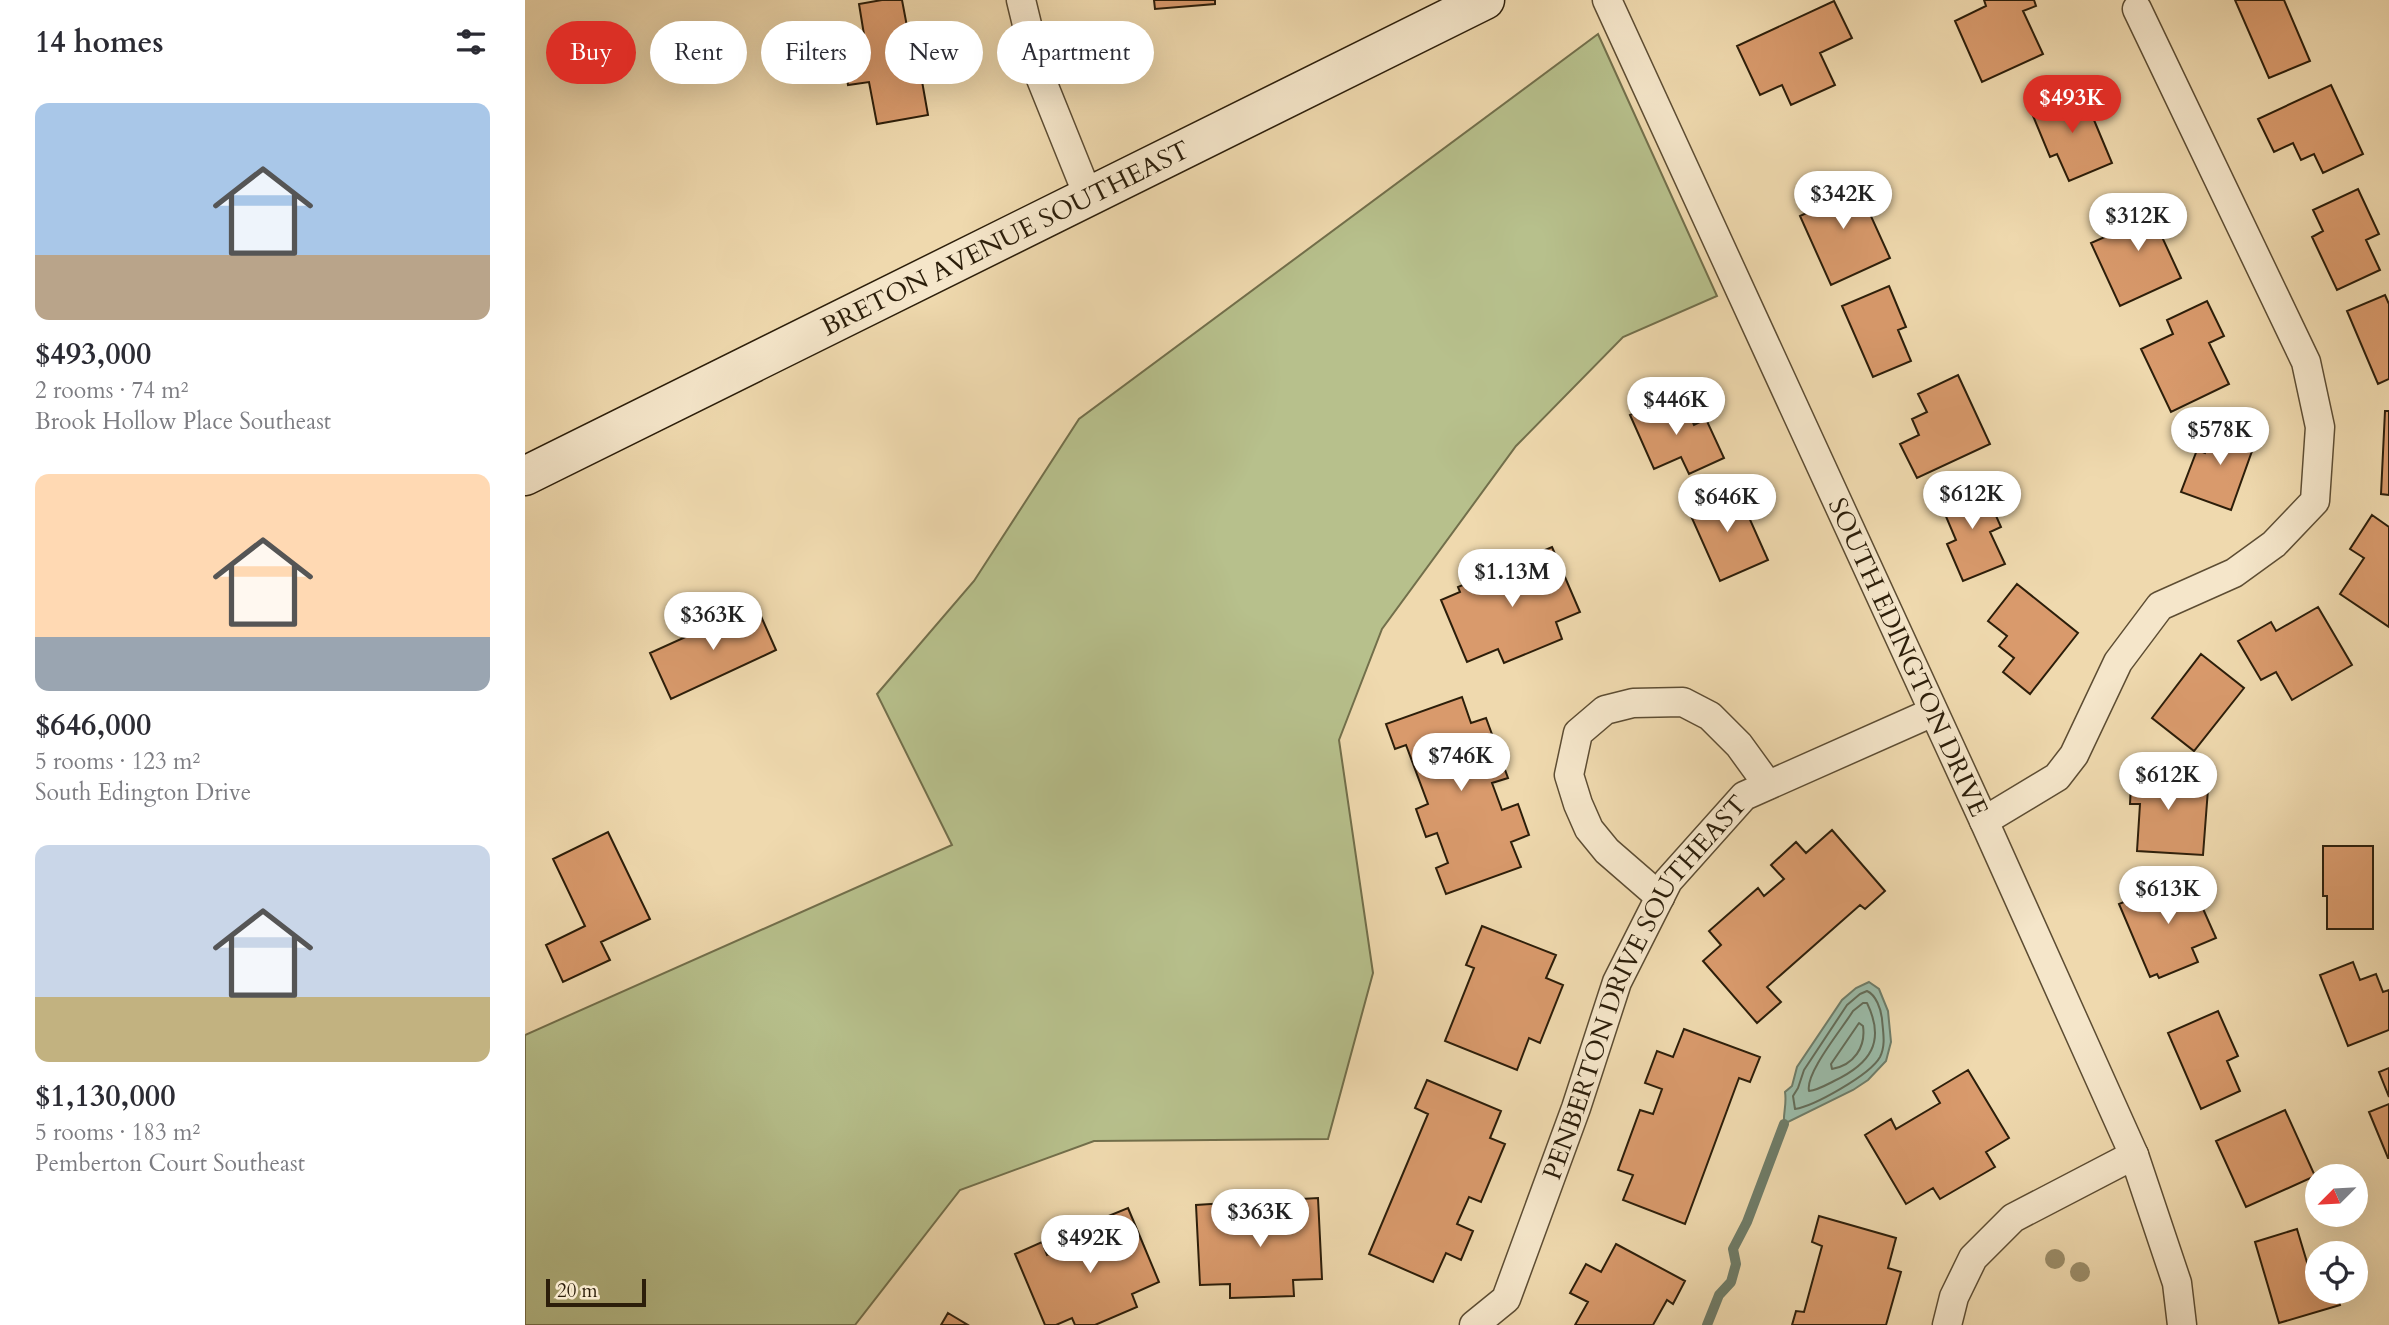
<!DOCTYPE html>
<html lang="en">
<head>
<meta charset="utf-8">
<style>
  body { margin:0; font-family:Cardo,serif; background:#f7f7f7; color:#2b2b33; height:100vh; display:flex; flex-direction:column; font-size:26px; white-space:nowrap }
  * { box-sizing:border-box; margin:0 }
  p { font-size:23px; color:#7c7c81 }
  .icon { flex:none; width:38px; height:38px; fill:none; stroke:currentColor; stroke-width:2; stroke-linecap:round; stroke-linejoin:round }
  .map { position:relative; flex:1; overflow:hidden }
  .side { display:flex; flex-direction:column; background:#fff; width:525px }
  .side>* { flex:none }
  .hud { position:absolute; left:21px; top:21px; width:665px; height:63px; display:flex; gap:14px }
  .needle { width:46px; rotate:246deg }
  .tools { position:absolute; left:1780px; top:1164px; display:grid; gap:14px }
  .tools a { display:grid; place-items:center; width:63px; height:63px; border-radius:50%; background:#fff; box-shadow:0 7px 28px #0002; font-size:35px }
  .scale { position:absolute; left:21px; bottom:18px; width:100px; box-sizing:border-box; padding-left:7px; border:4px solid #2c1e0a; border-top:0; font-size:19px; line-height:24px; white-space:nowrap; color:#2c1e0a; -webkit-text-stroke:5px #f5e6ca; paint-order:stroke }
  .price { position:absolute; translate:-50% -60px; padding:0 16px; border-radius:24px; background:#fff; color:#222; font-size:23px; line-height:46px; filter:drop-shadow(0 2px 4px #0008) }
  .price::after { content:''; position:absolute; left:50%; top:42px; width:21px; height:16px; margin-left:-10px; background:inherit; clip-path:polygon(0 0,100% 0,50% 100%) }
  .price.active { background:#d93025; color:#fff }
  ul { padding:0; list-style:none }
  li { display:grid; align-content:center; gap:14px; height:371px; padding:0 35px }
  li span { display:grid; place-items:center; height:217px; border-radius:14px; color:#555 }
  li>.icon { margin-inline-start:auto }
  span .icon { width:126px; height:126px; fill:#fffc; stroke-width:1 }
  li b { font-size:30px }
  h2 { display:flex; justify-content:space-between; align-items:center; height:84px; padding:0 35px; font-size:30px }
  .tag { padding:0 24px; border-radius:32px; background:#fff; box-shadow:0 7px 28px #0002; font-size:24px; line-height:63px }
  .tag.active { background:#d93025; color:#fff }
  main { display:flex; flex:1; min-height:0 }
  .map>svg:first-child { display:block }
  .green { fill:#b7c08c; stroke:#726f4b; stroke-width:2 }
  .water { fill:#9abaa7; stroke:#6e7c68; stroke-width:2 }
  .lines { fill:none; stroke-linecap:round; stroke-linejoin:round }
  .shore { stroke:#636c58; stroke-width:2 }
  .stream { stroke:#6e7c68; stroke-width:10 }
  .building { fill:#d99a6c; stroke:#2c1e0a; stroke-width:2 }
  .minor-casing { stroke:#5d4d33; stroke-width:31 }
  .secondary-casing { stroke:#2c1e0a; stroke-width:41 }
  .minor { stroke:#f5e6ca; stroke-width:28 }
  .secondary { stroke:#f5e6ca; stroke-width:38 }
  .tree { fill:#9b8d69 }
  .labels { text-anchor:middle; stroke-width:5; stroke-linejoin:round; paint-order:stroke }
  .street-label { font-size:26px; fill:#2c1e0a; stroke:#f5e6ca }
</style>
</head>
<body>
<main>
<section class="side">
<h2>14 homes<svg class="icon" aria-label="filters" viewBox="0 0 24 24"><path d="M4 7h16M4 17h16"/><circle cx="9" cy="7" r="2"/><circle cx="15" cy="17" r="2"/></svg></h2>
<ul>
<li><span style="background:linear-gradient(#a9c7e8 70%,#b9a48a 0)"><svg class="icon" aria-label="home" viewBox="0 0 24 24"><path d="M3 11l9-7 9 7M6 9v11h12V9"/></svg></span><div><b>$493,000</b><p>2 rooms · 74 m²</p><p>Brook Hollow Place Southeast</p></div></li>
<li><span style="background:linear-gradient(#ffd9b3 75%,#9aa5b1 0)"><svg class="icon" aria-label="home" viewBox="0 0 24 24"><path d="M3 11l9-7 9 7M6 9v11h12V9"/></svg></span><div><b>$646,000</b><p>5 rooms · 123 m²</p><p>South Edington Drive</p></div></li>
<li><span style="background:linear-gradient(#c9d6e8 70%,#c2b280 0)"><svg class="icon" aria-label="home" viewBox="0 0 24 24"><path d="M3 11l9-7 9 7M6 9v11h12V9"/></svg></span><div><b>$1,130,000</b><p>5 rooms · 183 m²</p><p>Pemberton Court Southeast</p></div></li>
</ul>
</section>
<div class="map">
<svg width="1864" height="1325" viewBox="0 0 1864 1325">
  <rect width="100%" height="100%" fill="#efd9ae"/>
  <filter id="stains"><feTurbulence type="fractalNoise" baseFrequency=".00286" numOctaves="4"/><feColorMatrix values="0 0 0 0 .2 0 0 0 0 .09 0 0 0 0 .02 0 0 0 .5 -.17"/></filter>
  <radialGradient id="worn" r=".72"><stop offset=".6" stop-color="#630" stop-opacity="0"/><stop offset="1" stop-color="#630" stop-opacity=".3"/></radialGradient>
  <path class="green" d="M1073,34L1192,296L1098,337L991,446L857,629L814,740L848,973L803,1139L569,1141L435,1190L330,1325H0V1035L427,845L352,694L449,581L554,419Z"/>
  <path class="water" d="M1344,982L1354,989L1363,1011L1366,1042L1361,1061L1343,1080L1328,1090L1259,1124C1258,1113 1262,1104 1260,1092L1267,1086L1272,1067L1317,1000L1331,988Z"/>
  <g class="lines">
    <path class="shore" d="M1342,991C1351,995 1356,1009 1357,1019C1358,1032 1361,1045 1355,1057C1345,1075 1289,1106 1270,1109L1268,1096L1273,1088L1279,1070L1322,1005L1335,994Z
      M1338,1003H1342C1361,1042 1345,1064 1309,1081C1301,1085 1293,1090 1284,1091C1280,1073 1317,1029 1328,1011Z
      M1334,1023L1338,1026C1341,1047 1329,1065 1307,1069L1306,1064Z"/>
    <path class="stream" d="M1182,1325L1194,1295L1206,1282L1211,1264L1208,1249L1222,1222L1259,1124"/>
  </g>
  <path class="building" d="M357,0H377L384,37L389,36L403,115L352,124L344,82L323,85L319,57L342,53L334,4Z
    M629,0H690V4L630,9Z
    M1459,0H1509L1511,6L1498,11L1518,54L1457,82L1430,21L1461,6Z
    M1710,0H1759L1785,61L1744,78Z
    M1309,1L1327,38L1295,53L1310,85L1266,105L1257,85L1235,95L1212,46Z
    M1806,85L1838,154L1798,173L1789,154L1776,160L1768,143L1749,152L1733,119Z
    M1556,89L1587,163L1544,181L1532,154L1525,157L1506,111Z
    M1321,175L1330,194L1335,192L1365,258L1306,285L1275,216L1288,210L1281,194Z
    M1833,189L1854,234L1841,240L1855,270L1812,290L1787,237L1798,231L1788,210Z
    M1632,196L1649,231L1637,237L1656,278L1595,306L1566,243L1598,229L1591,214Z
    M1364,286L1381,327L1373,330L1386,361L1348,377L1317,306Z
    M1860,295L1864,304V379L1853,384L1822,311Z
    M1682,301L1699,336L1684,343L1704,384L1646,412L1616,349L1648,334L1642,320Z
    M1433,375L1465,444L1392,478L1375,444L1394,435L1387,419L1402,412L1393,394Z
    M1146,397L1151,410L1161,406L1169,425L1181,419L1199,458L1164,474L1156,457L1129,469L1105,415Z
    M1860,411H1864V495L1856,494Z
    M1690,422L1732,437L1706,510L1656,492L1672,450L1680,453Z
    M1456,482L1476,527L1465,532L1480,564L1438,581L1422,544L1431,540L1414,500Z
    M1210,486L1243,560L1195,581L1162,507Z
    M1847,515L1864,527V627L1815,594L1839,558L1825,549Z
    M1027,547L1055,612L1031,622L1037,639L979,663L973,649L942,662L916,600L935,592L933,587Z
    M1492,584L1553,633L1505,694L1478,672L1489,658L1474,646L1482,636L1463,621Z
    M231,605L251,650L146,699L125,653Z
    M1793,607L1827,665L1767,700L1751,672L1736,680L1713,641L1746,622L1751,631Z
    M1676,654L1719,688L1669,751L1627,718Z
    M937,697L946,723L961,718L983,778L967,783L977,810L993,804L1004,835L986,842L996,867L921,894L911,868L923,863L912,833L901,837L891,809L903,804L881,745L870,749L861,724Z
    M1607,765L1653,768L1652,786L1683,789L1678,855L1612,851L1615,804H1605Z
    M1307,830L1360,891L1340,909L1335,905L1242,987L1256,1002L1232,1023L1178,961L1196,945L1184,931L1233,888L1239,896L1259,879L1246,865L1271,842L1281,853Z
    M83,832L125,919L76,942L85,960L38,982L21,945L60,926L28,859Z
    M1798,846H1848V929H1802V896H1798Z
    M1663,875L1691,938L1667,948L1673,962L1634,978L1632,974L1625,977L1594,904Z
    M957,926L1031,955L1021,978L1038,985L1015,1043L1004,1038L992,1070L920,1041L949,968L941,965Z
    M1828,962L1835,980L1851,974L1858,992L1864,990V1030L1823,1046L1795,975Z
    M1693,1011L1713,1056L1702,1061L1715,1091L1676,1109L1643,1033Z
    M1159,1029L1235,1057L1225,1082L1214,1078L1160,1224L1098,1200L1108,1175L1093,1170L1115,1110L1128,1114L1137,1089L1120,1083L1132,1051L1148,1057Z
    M1864,1068V1097L1854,1072Z
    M1443,1070L1484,1138L1461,1152L1470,1167L1415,1199L1408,1188L1381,1204L1340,1135L1366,1119L1371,1129L1415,1103L1408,1091Z
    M902,1080L976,1111L965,1138L980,1144L956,1202L944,1197L932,1224L948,1231L936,1260L921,1253L908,1282L844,1254L903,1114L890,1108Z
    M1864,1104V1158H1863L1844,1112Z
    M1760,1110L1790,1176L1721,1207L1691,1141Z
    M793,1198L797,1279L768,1280L769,1296L705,1298V1284L675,1285L671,1205L701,1203V1216L760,1213L759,1200Z
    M603,1208L634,1282L607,1294L612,1307L570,1325H550L547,1318L531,1325H520L490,1254L517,1242L522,1255L581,1230L576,1219Z
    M1294,1216L1371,1238L1363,1268L1376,1272L1361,1325H1267L1271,1311L1279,1312L1297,1246L1287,1242Z
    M1772,1229L1790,1289L1792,1288V1292H1811L1815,1305L1754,1323L1730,1242Z
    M1091,1244L1160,1281L1148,1304L1142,1300L1128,1325H1050L1063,1302L1045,1293L1061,1264L1076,1272Z
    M423,1313L443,1325H416Z"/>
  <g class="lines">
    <defs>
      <g id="minor">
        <path d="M496,0L514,74L564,198"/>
        <path id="s1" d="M1082,0L1459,821L1609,1155L1652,1283L1657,1325"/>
        <path d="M1459,821L1532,777L1549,755L1593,662L1635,606L1709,573L1749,544L1790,501L1795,427L1781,362L1612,9"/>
        <path d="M1135,897L1082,851L1064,829L1053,804L1044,775L1053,733L1080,710L1108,703L1158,702L1185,716L1214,745L1243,785"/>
        <path id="s2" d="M949,1325L981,1299L1051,1108L1092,982L1143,881L1219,796L1408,712"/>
        <path d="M1422,1325L1429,1297L1448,1258L1488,1218L1609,1155"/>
      </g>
      <g id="secondary">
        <path id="s3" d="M0,476L960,0"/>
      </g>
    </defs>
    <use href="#minor" class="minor-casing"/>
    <use href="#secondary" class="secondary-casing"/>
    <use href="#minor" class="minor"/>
    <use href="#secondary" class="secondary"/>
  </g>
  <g class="tree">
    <circle cx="1530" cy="1259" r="10"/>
    <circle cx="1555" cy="1272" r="10"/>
  </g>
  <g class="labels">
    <g class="street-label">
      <text dy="9" stroke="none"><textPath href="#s3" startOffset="536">BRETON AVENUE SOUTHEAST</textPath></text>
      <text dy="9" stroke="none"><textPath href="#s1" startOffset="723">SOUTH EDINGTON DRIVE</textPath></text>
      <text dy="9" stroke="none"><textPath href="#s2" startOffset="385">PENBERTON DRIVE SOUTHEAST</textPath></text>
    </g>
  </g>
  <rect width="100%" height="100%" filter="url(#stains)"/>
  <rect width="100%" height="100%" fill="url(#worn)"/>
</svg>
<div class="tools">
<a><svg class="needle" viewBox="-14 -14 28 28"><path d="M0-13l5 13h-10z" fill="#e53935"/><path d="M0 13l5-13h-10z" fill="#7c7c81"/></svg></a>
<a><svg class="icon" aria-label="locate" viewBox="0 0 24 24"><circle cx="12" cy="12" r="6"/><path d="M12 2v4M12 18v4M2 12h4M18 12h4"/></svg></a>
</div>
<div class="scale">20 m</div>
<b class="price active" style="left:1547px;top:135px">$493K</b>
<b class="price" style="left:1318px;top:231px">$342K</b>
<b class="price" style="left:1613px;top:253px">$312K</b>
<b class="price" style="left:1151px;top:437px">$446K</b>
<b class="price" style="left:1695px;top:467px">$578K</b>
<b class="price" style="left:1447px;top:531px">$612K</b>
<b class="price" style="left:1202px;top:534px">$646K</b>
<b class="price" style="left:987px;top:609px">$1.13M</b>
<b class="price" style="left:188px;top:652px">$363K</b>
<b class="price" style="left:936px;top:793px">$746K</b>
<b class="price" style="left:1643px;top:812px">$612K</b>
<b class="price" style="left:1643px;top:926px">$613K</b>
<b class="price" style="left:735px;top:1249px">$363K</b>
<b class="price" style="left:565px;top:1275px">$492K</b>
<div class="hud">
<a class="tag active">Buy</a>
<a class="tag">Rent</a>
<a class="tag">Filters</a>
<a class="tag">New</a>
<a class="tag">Apartment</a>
</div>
</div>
</main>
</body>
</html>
